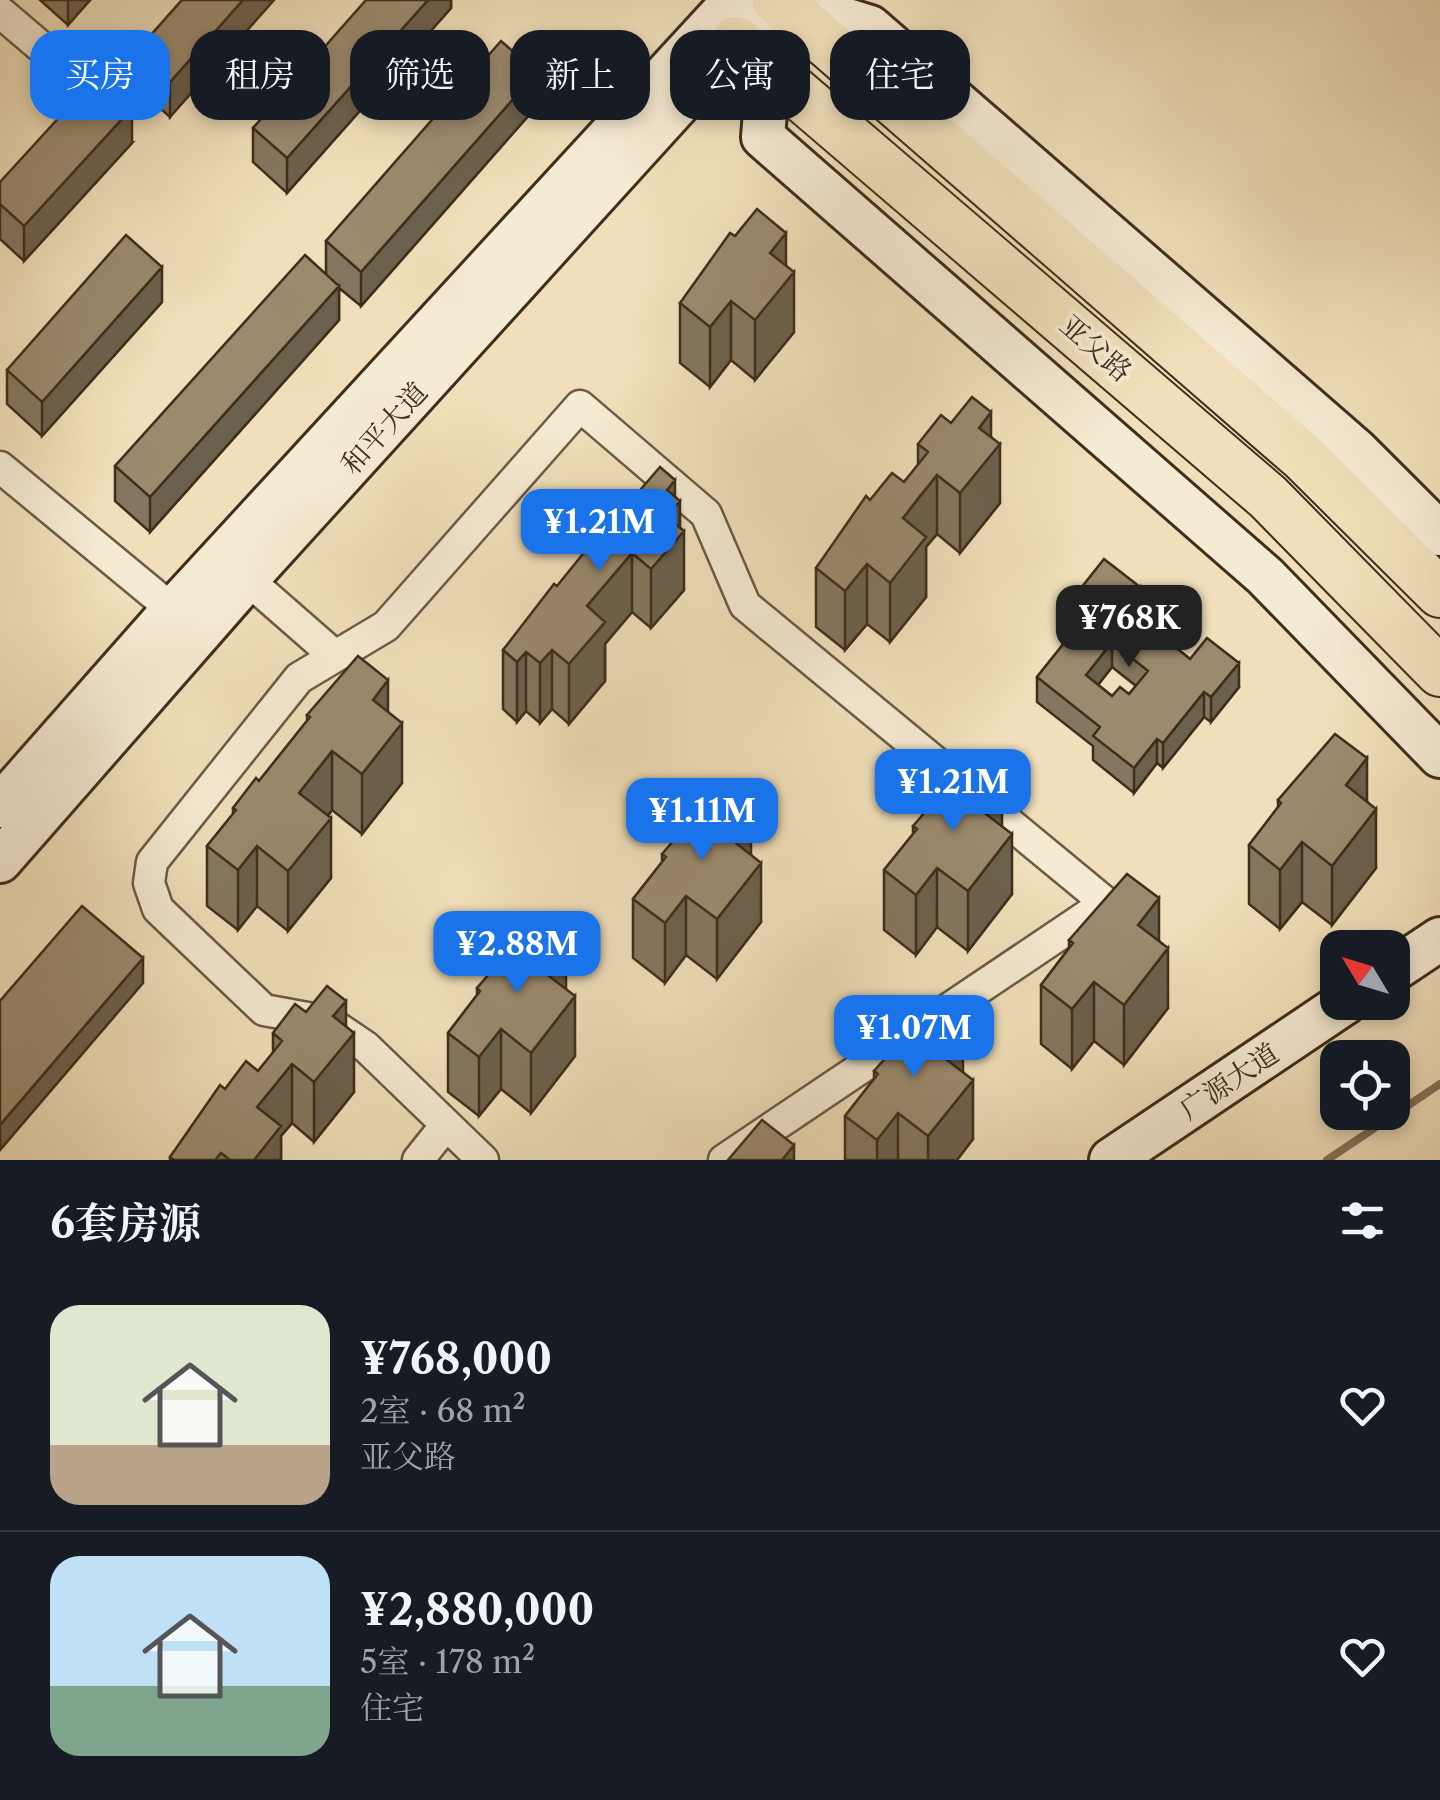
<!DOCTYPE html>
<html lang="zh">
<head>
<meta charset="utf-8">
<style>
  body { margin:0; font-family:"Libre Caslon Text","Noto Serif SC",serif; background:#242831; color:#f1f3f6; height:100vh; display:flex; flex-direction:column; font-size:38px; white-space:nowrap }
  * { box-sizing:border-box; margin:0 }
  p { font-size:32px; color:#9ea1a6 }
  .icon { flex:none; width:55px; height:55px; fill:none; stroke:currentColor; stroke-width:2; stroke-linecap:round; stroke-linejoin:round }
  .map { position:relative; height:1160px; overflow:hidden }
  .drawer { display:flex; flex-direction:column; background:#171b24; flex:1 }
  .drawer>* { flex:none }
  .top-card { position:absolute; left:30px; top:30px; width:1380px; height:90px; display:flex; gap:20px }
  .needle { width:65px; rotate:308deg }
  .controls { position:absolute; left:1320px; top:930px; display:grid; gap:20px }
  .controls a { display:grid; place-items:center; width:90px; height:90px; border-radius:20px; background:#171b24; box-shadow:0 5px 15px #0003; font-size:50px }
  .price { position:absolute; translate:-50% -85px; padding:0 22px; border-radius:20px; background:#1a73e8; color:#fff; font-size:32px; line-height:65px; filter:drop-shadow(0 2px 5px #0008) }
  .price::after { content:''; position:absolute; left:50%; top:60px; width:30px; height:22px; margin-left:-15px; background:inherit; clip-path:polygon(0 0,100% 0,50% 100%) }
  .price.active { background:#222; color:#fff }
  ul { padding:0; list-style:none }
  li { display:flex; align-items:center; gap:30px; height:250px; padding:0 50px }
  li+li { border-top:2px solid #363941 }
  li span { display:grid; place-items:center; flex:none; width:280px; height:200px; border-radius:30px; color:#555 }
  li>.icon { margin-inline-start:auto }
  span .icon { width:120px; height:120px; fill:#fffc; stroke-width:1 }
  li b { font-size:42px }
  h2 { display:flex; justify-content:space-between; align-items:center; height:120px; padding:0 50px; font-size:42px }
  .tag { padding:0 35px; border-radius:30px; background:#171b24; box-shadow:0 5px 15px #0003; font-size:35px; line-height:90px }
  .tag.active { background:#1a73e8; color:#fff }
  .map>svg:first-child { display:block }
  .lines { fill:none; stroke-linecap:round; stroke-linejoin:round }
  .stream { stroke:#85745a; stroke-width:8 }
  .street-casing { stroke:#6b5a44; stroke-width:35 }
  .secondary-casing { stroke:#3f2e1c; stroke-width:48 }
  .primary-casing { stroke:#3f2e1c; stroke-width:52 }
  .street { stroke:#f5ead2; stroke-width:30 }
  .secondary { stroke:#f5ead2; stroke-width:42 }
  .primary { stroke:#f0dfba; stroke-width:48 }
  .wall { fill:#85775f; stroke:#3f2e1c; stroke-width:2.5; fill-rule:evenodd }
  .shaded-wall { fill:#6c614d; stroke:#3f2e1c; stroke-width:2.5 }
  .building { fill:#9b8a6e; stroke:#3f2e1c; stroke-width:2.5; fill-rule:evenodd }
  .labels { text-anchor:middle; stroke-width:8; stroke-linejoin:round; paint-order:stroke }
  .street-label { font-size:28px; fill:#3f2e1c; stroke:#f5ead2 }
</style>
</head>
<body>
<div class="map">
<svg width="1440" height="1160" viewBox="0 0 1440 1160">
  <rect width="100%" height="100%" fill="#f0dfba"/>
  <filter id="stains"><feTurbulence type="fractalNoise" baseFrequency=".002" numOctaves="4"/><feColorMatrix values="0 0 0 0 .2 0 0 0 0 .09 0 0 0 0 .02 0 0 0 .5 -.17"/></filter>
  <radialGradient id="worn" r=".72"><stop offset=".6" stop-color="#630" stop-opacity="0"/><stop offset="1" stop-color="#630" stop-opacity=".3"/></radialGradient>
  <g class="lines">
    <path class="stream" d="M1327,1160L1440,1084"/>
    <defs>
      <path id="street" d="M0,12L88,87
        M0,467L173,610
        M247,579L335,656
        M418,1160L446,1125
        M483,1160L366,1047L329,1022L264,1010L158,909L149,883L152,862L299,678L386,626L580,406L706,514L745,605L1106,903L724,1160"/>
      <path id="secondary" d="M782,0L870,27L1356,450L1440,534
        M771,40L763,137L1265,576L1440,756
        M0,806L173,610L727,8
        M0,861L247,579L773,0
        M1392,971L1440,939
        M1111,1160L1346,1002"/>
      <path id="primary" d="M777,0L1304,458L1440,593
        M736,41L1268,497L1440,672"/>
    </defs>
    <use href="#street" class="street-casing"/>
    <use href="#secondary" class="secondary-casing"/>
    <use href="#primary" class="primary-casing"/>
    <use href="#street" class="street"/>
    <use href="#secondary" class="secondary"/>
    <use href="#primary" class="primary"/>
  </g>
  <path class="wall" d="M40,0H90L68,25Z
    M182,0L170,117L136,87V52Z
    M451,0V8L287,193L253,162V128Z
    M537,106L361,306L339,288V320L150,532L115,501V466L326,274V241Z
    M132,143L24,261L0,239V182Z
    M786,266L794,332L755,380L731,360L710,387L680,363V303Z
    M162,302L42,436L7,404V370Z
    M951,423L991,437L1000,503L960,553L937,534L926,547V597L890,642L867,624L845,650L816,627V568L870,500L904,482L918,465V444Z
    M635,496L675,497L680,528L684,590L651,628L632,612L605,644V681L569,724L552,709L540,723L526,711L517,722L503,709V650Z
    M1069,603L1140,612L1136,616L1190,659L1239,687L1211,722L1204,717L1163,768L1157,763L1134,793L1093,760V746L1037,702V677L1073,632L1069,628ZM1112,667L1136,686L1129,694L1112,696L1098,685Z
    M388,712L402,783L362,834L332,810L328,816L331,878L288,931L257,906L238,930L207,906V846L233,814V808L259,781L307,721V715Z
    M1278,800L1367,801L1376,868L1332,925L1302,902L1280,929L1249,904V845L1278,808Z
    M913,826L1002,827L1012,894L968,951L937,927L916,955L884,930V870L913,834Z
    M662,854L751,855L761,922L717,979L686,955L665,983L633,958V899L662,862Z
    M1069,940L1159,941L1168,1008L1124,1065L1094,1041L1072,1069L1041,1044V985L1069,948Z
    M477,988L566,989L575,1056L531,1113L501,1089L479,1116L448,1092V1033L477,995Z
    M306,1012L346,1026L354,1092L314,1142L292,1123L281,1136V1160H170V1157L225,1089L258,1071L273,1053V1033Z
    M874,1071L963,1072L973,1139L957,1160H845V1116L874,1079Z"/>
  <path class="shaded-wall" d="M68,0H90L68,25Z
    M243,0H274L170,117V82Z
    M428,0H451V8L287,193V158Z
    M537,72V106L361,306V272Z
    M132,108V143L24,261V226Z
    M786,233V282L794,272V332L755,380V320L770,253Z
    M162,267V302L42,436V402Z
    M339,286V320L150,532V497Z
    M731,301V360L710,387V327Z
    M991,412V454L1000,444V503L960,553V493L979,428Z
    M937,475V534L926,547V597L890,642V583L903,518Z
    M675,480V507L680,501V535L684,531V590L651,628V569L667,490Z
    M632,553V612L605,644V681L569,724V664L587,606Z
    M867,564V624L845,650V591Z
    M1140,587V612L1124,631V606Z
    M1112,642V667L1086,700V675Z
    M552,650V709L540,723V663Z
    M526,652V711L517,722V662Z
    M1239,663V687L1211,722V697Z
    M388,680V739L373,700Z
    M1204,692V717L1163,768V743Z
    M402,723V783L362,834V774Z
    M1157,739V763L1134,793V768Z
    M332,751V810L299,853V793Z
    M1367,758V818L1346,785Z
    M1002,784V844L982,811Z
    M1376,809V868L1332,925V866Z
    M751,813V872L731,839Z
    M331,818V878L288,931V871Z
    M1012,834V894L968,951V891Z
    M1302,842V902L1280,929V870Z
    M257,846V906L238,930V870Z
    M761,863V922L717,979V919Z
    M937,868V927L916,955V895Z
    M686,896V955L665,983V923Z
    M1159,898V958L1138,925Z
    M566,946V1006L545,973Z
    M1168,948V1008L1124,1065V1005Z
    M143,958V983L0,1150V1125Z
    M1094,982V1041L1072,1069V1009Z
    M575,996V1056L531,1113V1053Z
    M346,1001V1043L354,1033V1092L314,1142V1082L333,1016Z
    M501,1029V1089L479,1116V1057Z
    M963,1029V1089L942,1056Z
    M292,1064V1123L281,1136V1160H254L257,1107Z
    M973,1080V1139L957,1160H928V1136Z
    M898,1113V1160H877V1140Z
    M794,1145V1160H782Z"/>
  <path class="building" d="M182,0H243L170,82L136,52Z
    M366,0H428L287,158L253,128Z
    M501,41L537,72L361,272L326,241Z
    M97,76L132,108L24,226L0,204V182Z
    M757,209L786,233L770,253L794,272L755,320L731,301L710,327L680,303L730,233L735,236Z
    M126,235L162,267L42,402L7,370Z
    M305,255L339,286L150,497L115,466Z
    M972,397L991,412L979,428L1000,444L960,493L937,475L920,496L903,518L926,537L890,583L867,564L845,591L816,568L866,496L870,500L892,473L904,482L928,452L918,444L941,415L951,423Z
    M660,467L675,480L667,490L680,501L667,517L684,531L651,569L632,553L587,606L605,622L569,664L552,650L540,663L526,652L517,662L503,650L554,584L557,586L632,493L635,496Z
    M1104,559L1140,587L1124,606L1190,659L1207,638L1239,663L1211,697L1204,692L1163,743L1157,739L1134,768L1093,736L1100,727L1037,677L1085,617L1069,603ZM1112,642L1148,671L1129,694L1120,687L1112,696L1086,675Z
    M358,656L388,680L373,700L402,723L362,774L332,751L299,793L331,818L288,871L257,846L238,870L207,846L236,810L233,808L256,778L259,781L310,717L307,715Z
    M1335,734L1367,758L1346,785L1376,809L1332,866L1302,842L1280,870L1249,845L1281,803L1278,800Z
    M971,759L1002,784L982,811L1012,834L968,891L937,868L916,895L884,870L917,829L913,826Z
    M719,788L751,813L731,839L761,863L717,919L686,896L665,923L633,899L666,857L662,854Z
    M1127,874L1159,898L1138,925L1168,948L1124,1005L1094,982L1072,1009L1041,985L1073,943L1069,940Z
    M82,906L143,958L0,1125V1001Z
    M534,922L566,946L545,973L575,996L531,1053L501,1029L479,1057L448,1033L480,991L477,988Z
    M327,986L346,1001L333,1016L354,1033L314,1082L292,1064L257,1107L281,1126L254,1160H230L221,1153L215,1160H174L170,1157L220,1085L225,1089L246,1061L258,1071L282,1041L273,1033L295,1004L306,1012Z
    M932,1005L963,1029L942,1056L973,1080L928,1136L898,1113L877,1140L845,1116L878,1074L874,1071Z
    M762,1120L794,1145L782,1160H728Z"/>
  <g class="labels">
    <g class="street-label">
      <text transform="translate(1096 348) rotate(41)" y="10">亚父路</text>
      <text transform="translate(384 428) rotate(-48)" y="10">和平大道</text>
      <text transform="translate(1229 1081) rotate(-34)" y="10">广源大道</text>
    </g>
  </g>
  <rect width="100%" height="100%" filter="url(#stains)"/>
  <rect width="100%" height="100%" fill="url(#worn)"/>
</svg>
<div class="controls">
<a><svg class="needle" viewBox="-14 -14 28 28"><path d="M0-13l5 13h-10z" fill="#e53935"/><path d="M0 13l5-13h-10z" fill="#9ea1a6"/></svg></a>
<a><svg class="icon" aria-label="locate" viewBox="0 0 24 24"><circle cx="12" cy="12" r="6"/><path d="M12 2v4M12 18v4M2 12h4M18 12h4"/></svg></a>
</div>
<b class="price" style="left:599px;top:574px">¥1.21M</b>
<b class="price active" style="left:1129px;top:670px">¥768K</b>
<b class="price" style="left:953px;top:834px">¥1.21M</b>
<b class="price" style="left:702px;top:863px">¥1.11M</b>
<b class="price" style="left:517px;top:996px">¥2.88M</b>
<b class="price" style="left:914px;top:1080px">¥1.07M</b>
<div class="top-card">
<a class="tag active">买房</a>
<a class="tag">租房</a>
<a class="tag">筛选</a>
<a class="tag">新上</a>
<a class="tag">公寓</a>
<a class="tag">住宅</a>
</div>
</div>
<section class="drawer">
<h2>6套房源<svg class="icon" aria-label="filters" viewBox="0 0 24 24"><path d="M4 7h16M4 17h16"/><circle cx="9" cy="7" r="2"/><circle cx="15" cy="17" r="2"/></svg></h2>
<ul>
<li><span style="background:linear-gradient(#dfe7d0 70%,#b9a48a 0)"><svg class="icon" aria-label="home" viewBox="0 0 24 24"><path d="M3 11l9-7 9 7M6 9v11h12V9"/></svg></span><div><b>¥768,000</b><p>2室 · 68 m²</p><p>亚父路</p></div><svg class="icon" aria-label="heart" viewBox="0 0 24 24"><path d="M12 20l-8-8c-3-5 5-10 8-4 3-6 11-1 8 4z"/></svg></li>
<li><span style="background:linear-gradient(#bfe0f5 65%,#7fa58c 0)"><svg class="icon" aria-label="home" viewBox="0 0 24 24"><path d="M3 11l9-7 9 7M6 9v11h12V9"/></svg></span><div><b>¥2,880,000</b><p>5室 · 178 m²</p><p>住宅</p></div><svg class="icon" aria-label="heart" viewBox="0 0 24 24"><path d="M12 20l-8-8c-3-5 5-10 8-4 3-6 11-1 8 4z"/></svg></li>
</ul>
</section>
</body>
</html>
